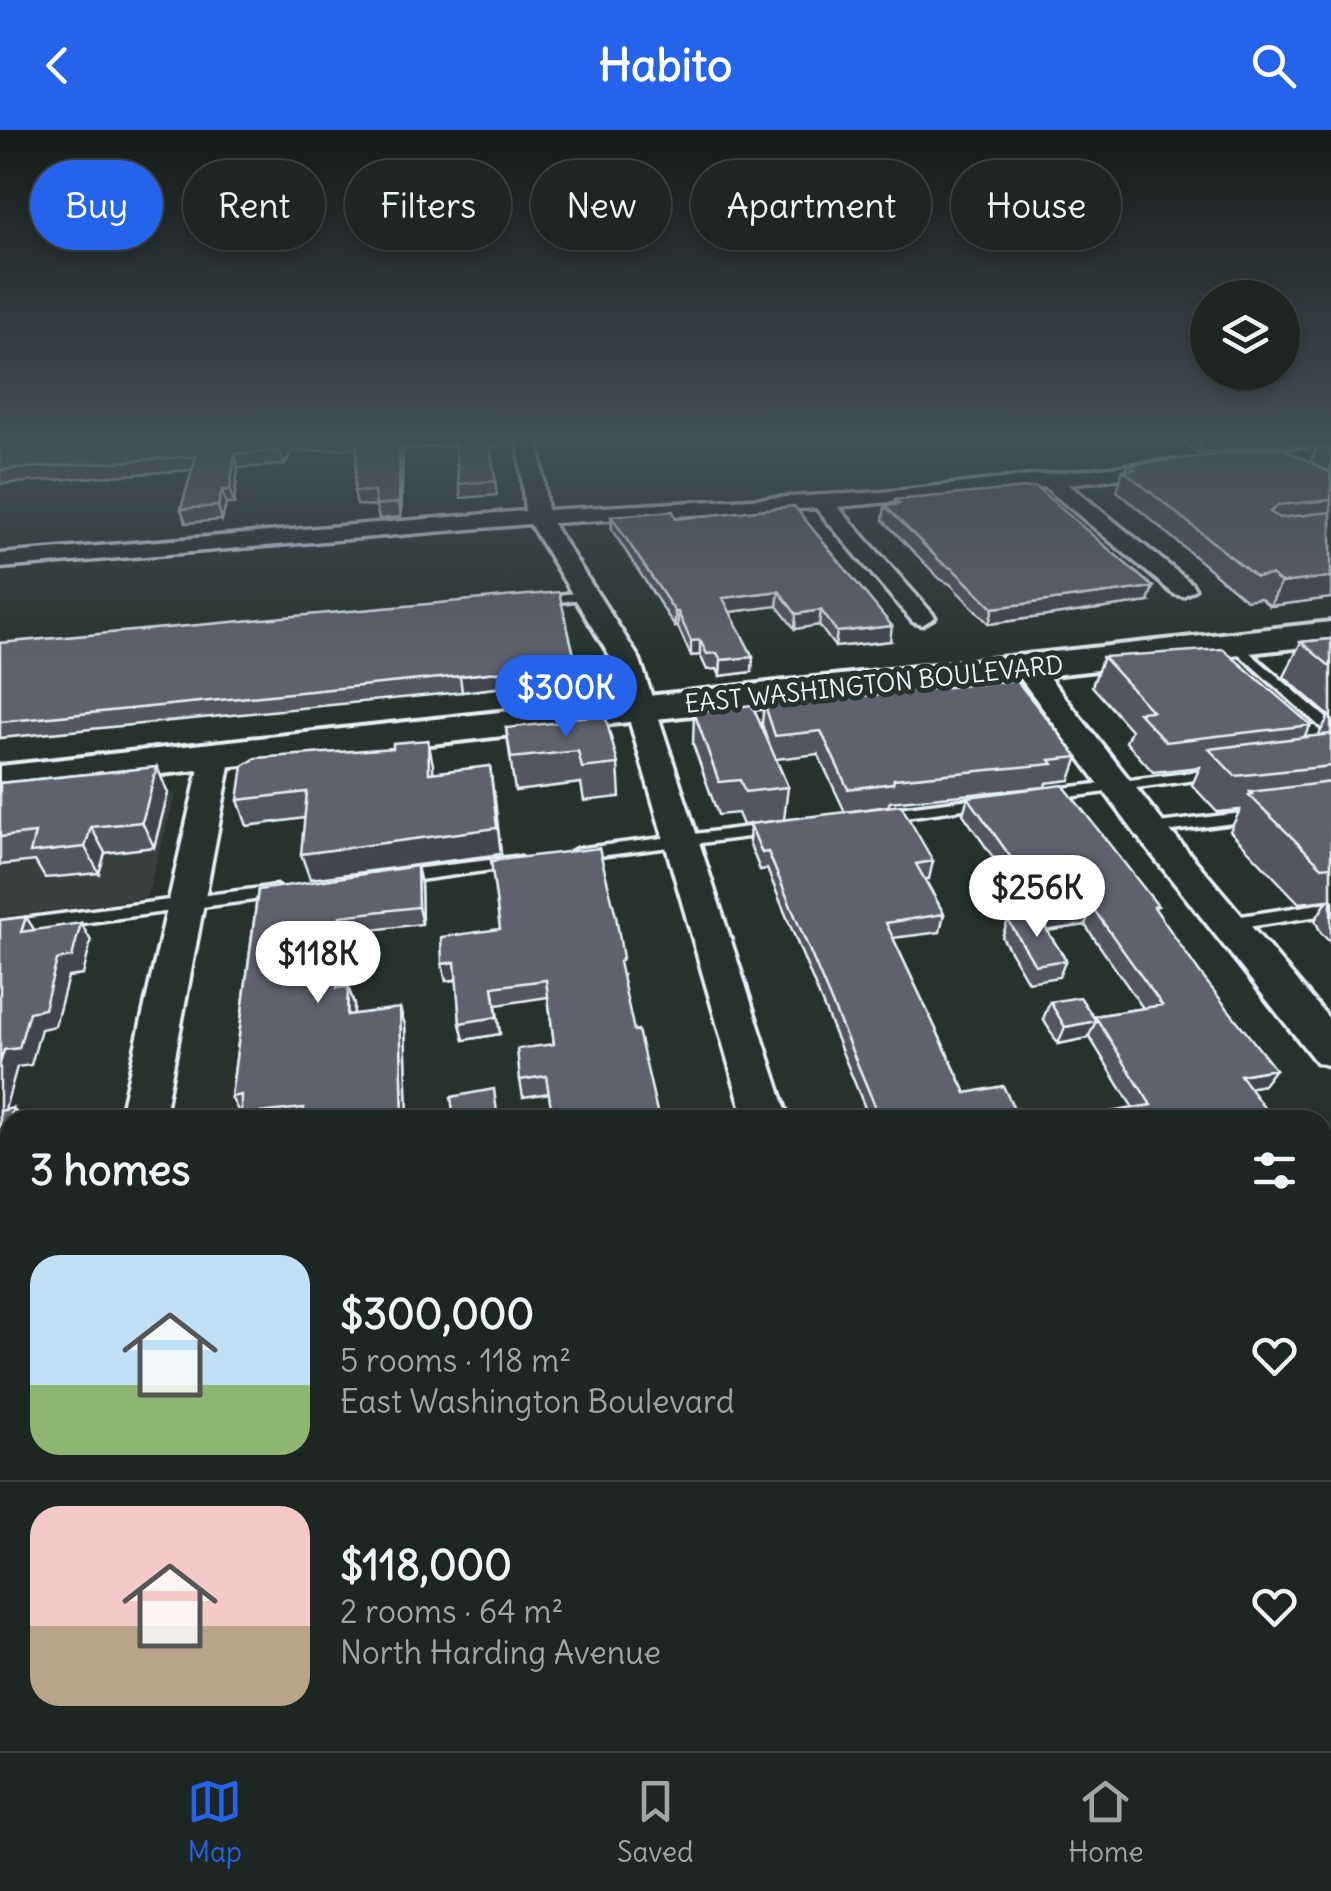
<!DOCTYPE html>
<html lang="en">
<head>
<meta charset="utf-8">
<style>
  body { margin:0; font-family:Delius,sans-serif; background:#29322f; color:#f1f3f6; height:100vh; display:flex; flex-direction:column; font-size:38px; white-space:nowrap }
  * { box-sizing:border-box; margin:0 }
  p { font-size:32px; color:#a0a5a5 }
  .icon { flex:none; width:55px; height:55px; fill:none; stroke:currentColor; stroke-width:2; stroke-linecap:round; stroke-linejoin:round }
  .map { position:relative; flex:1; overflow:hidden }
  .drawer { position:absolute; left:0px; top:980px; width:1332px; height:642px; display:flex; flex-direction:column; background:#1c2622; border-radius:30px 30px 0 0; box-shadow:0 5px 15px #0003,0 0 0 2px #3a4340 }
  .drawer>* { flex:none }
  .hud { position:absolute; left:30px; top:30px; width:1272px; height:90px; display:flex; gap:20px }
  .tools { position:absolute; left:1190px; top:150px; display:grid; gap:20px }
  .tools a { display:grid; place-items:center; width:110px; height:110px; border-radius:50%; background:#1c2622; box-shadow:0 5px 15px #0003,0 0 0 2px #3a4340; font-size:50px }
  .price { position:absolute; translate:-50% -85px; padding:0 22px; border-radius:35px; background:#fff; color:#222; font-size:32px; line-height:65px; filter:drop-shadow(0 2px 5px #0008) }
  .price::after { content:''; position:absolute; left:50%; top:60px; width:30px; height:22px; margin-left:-15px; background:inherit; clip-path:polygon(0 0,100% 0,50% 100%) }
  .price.active { background:#2563eb; color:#fff }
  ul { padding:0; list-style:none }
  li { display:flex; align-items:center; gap:30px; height:250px; padding:0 30px }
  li+li { border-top:2px solid #3a4340 }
  li span { display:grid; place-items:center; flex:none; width:280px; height:200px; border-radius:30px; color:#555 }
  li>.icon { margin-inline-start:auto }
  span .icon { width:120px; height:120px; fill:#fffc; stroke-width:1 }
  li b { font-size:42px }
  h2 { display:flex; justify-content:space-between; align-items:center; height:120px; padding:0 30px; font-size:42px }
  .pill { padding:0 35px; border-radius:45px; background:#1c2622; box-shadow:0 5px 15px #0003,0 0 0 2px #3a4340; font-size:35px; line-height:90px }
  .pill.active { background:#2563eb; color:#fff }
  header { display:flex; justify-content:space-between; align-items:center; height:130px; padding:0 30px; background:#2563eb; color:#fff; font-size:45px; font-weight:800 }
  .menu { display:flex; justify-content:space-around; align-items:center; height:140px; border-top:2px solid #3a4340; background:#1c2622; font-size:28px; color:#a0a5a5 }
  .menu a { display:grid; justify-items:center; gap:5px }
  .menu .active { color:#2563eb }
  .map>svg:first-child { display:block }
  .built { fill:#374140 }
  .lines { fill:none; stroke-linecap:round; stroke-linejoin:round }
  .service-casing { stroke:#e8f1f8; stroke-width:7 }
  .minor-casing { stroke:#e8f1f8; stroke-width:7 }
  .secondary-casing { stroke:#e8f1f8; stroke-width:8 }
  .service { fill:#26332d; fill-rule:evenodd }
  .minor { fill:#26332d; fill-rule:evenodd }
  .secondary { fill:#26332d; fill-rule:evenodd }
  .wall { fill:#52545f; stroke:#e8f1f8; stroke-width:2.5 }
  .shaded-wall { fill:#42454d; stroke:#e8f1f8; stroke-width:2.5 }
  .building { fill:#5f626e; stroke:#e8f1f8; stroke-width:2.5 }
  .labels { text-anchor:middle; stroke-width:10; stroke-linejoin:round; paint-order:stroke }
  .far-street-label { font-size:25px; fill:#e8f1f8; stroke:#26332d }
</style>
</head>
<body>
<header><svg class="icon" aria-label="back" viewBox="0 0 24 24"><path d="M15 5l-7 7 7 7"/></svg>Habito<svg class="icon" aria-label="search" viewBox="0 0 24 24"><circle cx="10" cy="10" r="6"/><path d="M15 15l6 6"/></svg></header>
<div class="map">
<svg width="1331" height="1621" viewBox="0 0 1331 1621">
  <rect width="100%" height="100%" fill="#26332d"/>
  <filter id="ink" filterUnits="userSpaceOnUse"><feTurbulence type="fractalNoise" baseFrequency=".01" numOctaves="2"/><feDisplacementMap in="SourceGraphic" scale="20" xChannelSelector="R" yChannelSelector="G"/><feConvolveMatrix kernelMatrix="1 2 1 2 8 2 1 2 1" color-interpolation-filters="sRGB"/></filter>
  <g filter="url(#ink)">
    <path class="built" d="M176,664L146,768L0,787V683Z"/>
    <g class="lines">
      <defs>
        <path id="service" d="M585,462L589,464V468L538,475L532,471L538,467Z
          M1235,510L1331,592V603L1326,602L1231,517L1229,514Z
          M1220,639L1227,643L1225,646L1047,670L1039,665L1047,660Z
          M987,667L995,672L992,675L883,690L875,685L883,680Z
          M1259,681L1264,683L1267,686L1264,689L1150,704L1142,699L1150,694Z
          M773,694L781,699L779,703L576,729L568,724L576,719Z
          M515,727L521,728L523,732L521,736L397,753L389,747L397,741Z
          M277,756L285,762L283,766L0,804V792Z
          M1331,772V784L1228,800L1219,794L1228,788Z"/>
        <path id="minor" d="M518,308H538L547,380L884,362L1174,330L1184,336L1174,342L1068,354L1192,454L1195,459L1183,466L1174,464L1045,357L838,377L931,482L935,487L922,495L913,492L816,378L552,393L640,530L789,990H745L612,530L530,394L0,438V424L525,381Z
          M1331,317V329L1249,336L1239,330L1249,324Z
          M1027,530L1037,532L1162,691L1331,891V936L1316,932L1138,707L1013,538Z
          M217,616L228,618L232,625L163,990H119L202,625L206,618Z
          M10,1567V1612H41L39,1621H0V1571Z
          M922,1612H988L991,1621H925Z"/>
        <path id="secondary" d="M1331,492V514L0,662V636Z"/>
      </defs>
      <use href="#service" class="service-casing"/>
      <use href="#minor" class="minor-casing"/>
      <use href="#secondary" class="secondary-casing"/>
      <use href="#service" class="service"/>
      <use href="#minor" class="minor"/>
      <use href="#secondary" class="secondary"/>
    </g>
    <path class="wall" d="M0,308H496V317H490L497,365L461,368L455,315L403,319L401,387L379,389L376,376L357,375L354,361L357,318L291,322L284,335L238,338L234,374H226L222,390L186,393L181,379L192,340L0,354Z
      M1175,308H1331V468L1270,476L1260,468L1246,470L1117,361L1123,340H1126L1128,335L1310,332L1318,315H1273L1199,323Z
      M895,370L1148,472L989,494L950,454L940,449L883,390L885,376L895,375Z
      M611,386L676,389L890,511L835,517L819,495L795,499L777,476L730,482L752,542L720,546L717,539L707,540L700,525L691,526L678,497H675L612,400Z
      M1331,509V813L1321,803L1315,790L1328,770L1299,773L1230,701L1240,680L1217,682L1192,655L1200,637L1153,642L1126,612L1131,600L1092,556L1103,527L1311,595L1304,607L1318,606L1329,586L1284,547L1301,512Z
      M0,513L577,548L462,562L0,608Z
      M764,572H805L1078,627L1070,650L1046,653L1045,657L890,672L888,676L845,682L818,624L776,629L788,657L784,690L743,695L738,683L718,685L693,614L694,582L765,604L762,594Z
      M506,598L618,634L620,667L584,671L581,653L515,661Z
      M428,610L433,642L494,661L501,724L310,749L305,688L247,696L238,670L393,618Z
      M157,637L168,663L154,717L105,723L99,743L45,748L35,731L0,735V653Z
      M968,667L1156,781L1263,955L1133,978L1089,906L1088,908L1058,914L1043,889L1050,872L1094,888L1095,886L1143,878L1085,795L1047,801L1066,830L1059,847L1028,852L1002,807L1008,790L1034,786L963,684Z
      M750,694L933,731L929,749H925L944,784L940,802L893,808L966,963L1018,987L1050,990H870L767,739L760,740L749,712Z
      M421,754L422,794L346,803L344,857H348L354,874V884L405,895L408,990H243L231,967L258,760Z
      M442,834L623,845L549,963L523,967L520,950L554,914L548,867L496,875L500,904L464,910L460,893L457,850L446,851Z
      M1322,1028L1331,1040V1315L1322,1317Z
      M1331,1566V1621H1309L1305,1612H1322V1569Z
      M1139,1612H1266L1270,1621H1143Z"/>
    <path class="shaded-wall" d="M400,308H454L455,315L403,319L401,387L399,373Z
      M1204,308H1276L1273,315L1199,323Z
      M288,309L291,322L284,335L280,321Z
      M235,324L238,338L234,374L230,360Z
      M222,360L226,374L222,390L218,376Z
      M1331,447V468L1270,476L1281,453Z
      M1153,457L1148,472L989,494L993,478Z
      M779,461L777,476L722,483L723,468Z
      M821,480L819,495L795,499L796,484Z
      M675,482H678V497H675Z
      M892,496L890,511L835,517L837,502Z
      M700,510V525L691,526V511Z
      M753,527L752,542L720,546L721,530Z
      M576,533L577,548L462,562L460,546Z
      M428,610L433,635L434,668L429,643Z
      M490,636L501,724L310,749L301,724Z
      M157,637L168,663L154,717L142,692Z
      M91,697L105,723L99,743L85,717Z
      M417,736L421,754L422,794L418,777Z
      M1092,777L1085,795L1045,801L1051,784Z
      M340,786L346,803L343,875L337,858Z
      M26,787L37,804L21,802Z
      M81,793L91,811L83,845L68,847L55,896L41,899L31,935L17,937L0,997V933L4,920L29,882L57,830Z
      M455,832L459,849L446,851L442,834Z
      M348,857L354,874L353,902L347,885Z
      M493,857L500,904L464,910L460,893Z
      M400,878L405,895L408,990H403Z
      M1096,891L1088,908L1058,914L1065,897Z
      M1275,939L1263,955L1229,962L1240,945Z
      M13,978L22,990H10Z
      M10,1017V1086L0,1122V1054Z
      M212,1612H226L225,1621L211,1619Z
      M289,1612H301V1621H289Z"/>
    <path class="building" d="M0,308H303L288,309L280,321L235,324L230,360H222L218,376L181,379L196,326L0,340Z
      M358,308H400L399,373L376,375L374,362L354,361Z
      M454,308H488L496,351L459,354Z
      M1331,313V322L1318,314Z
      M1281,317L1331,343V370L1278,375L1270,382L1279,388L1331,382V447L1281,453L1271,445L1256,447L1123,340L1134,339L1128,335Z
      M1036,357L1153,457L993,478L953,439L943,434L885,376L899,374L895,370Z
      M794,376L892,496L837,502L821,480L796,484L779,461L723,468L753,527L721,530L717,523L707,524L700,510L691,511L678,482H675L611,386L673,381L676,389Z
      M559,462L576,533L460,546L0,592V513Z
      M1331,509V537L1301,512Z
      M1223,519L1311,595L1166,612L1138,582L1152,581L1103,527Z
      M1016,550L1078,627L1050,630L1053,634L894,649L893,653L848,659L821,601L775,606L764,572L803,568L805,572Z
      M752,575L788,657L745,662L740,650L719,652L694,582Z
      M605,585L618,634L582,638L578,621L511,628L506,598L571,591L570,588Z
      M1331,604V636L1235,646L1209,619Z
      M428,610L429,643L490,636L497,698L301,724L307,662L238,670L243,636L256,628L393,618V613Z
      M157,637L142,692L91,697L85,717L30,723L35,703L0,707V653Z
      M1331,652V736L1322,737L1249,665L1252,664L1250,662Z
      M1063,655L1158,776L1154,777L1199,842L1275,939L1240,945L1273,990H1064L1151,975L1095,886L1162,875L1092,777L1051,784L968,667Z
      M901,675L933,731L916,734L944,784L886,793L966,963L1003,956L1018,987L1046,982L1050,990H881L768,722L762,723L750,694Z
      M599,718L616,786L623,828L619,832L634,901L638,900L659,990H553L546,946L520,950L517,919L554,914L546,850L493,857L497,887L460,893L455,832L442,834L441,807L500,799L491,731Z
      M417,736L418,777L340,786L337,858L348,857L347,885L400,878L403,990H303L304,978L241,985V965L231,967L258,760Z
      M1037,785L1066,830L1035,835L1008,790Z
      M26,787L21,802L81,793L72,827L57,830L44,879L29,882L19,918L4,920L0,933V790Z
      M1080,867L1096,891L1065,897L1050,872Z
      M494,959L498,990H454L451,967Z
      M13,978L6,1006H10V1017L0,1054V981Z
      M1311,987L1314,990H1292Z
      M1322,1028L1331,1040V1241L1322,1227Z
      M1331,1254V1307L1322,1294V1256Z
      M1331,1566V1618L1322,1602V1569Z
      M133,1612H212L211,1619L238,1612H289V1621H132Z
      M1156,1612H1266L1270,1621H1160Z"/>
  </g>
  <linearGradient id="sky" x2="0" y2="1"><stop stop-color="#151c19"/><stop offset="0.58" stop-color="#415057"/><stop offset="1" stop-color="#415057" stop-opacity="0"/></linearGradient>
  <rect width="1331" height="535" fill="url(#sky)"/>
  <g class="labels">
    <g class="far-street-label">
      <text transform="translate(874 554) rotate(-6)" y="9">EAST WASHINGTON BOULEVARD</text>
    </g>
  </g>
</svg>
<div class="tools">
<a><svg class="icon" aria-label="layers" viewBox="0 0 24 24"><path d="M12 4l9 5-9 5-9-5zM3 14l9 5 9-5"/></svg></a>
</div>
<b class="price active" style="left:566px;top:610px">$300K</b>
<b class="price" style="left:1037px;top:810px">$256K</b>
<b class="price" style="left:318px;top:876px">$118K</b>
<div class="hud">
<a class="pill active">Buy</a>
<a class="pill">Rent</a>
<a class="pill">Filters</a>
<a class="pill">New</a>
<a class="pill">Apartment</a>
<a class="pill">House</a>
</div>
<section class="drawer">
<h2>3 homes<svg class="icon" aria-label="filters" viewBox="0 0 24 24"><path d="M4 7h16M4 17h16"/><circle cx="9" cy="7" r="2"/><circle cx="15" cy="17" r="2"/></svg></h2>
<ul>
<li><span style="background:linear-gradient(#bfe0f5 65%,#8fb573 0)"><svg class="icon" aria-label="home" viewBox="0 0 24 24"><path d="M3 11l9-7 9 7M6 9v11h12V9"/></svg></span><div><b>$300,000</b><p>5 rooms · 118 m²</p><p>East Washington Boulevard</p></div><svg class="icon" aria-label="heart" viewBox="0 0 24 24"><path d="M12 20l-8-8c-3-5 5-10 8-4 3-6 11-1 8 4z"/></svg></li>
<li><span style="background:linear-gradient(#f6c9c9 60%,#b9a48a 0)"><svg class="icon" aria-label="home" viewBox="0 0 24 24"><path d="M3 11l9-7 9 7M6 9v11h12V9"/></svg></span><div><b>$118,000</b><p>2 rooms · 64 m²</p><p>North Harding Avenue</p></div><svg class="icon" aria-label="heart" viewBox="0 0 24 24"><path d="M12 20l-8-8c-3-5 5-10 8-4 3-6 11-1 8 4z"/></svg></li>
</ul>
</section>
</div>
<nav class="menu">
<a class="active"><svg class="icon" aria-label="map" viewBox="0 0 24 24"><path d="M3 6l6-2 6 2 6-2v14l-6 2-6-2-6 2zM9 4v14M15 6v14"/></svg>Map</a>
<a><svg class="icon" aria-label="saved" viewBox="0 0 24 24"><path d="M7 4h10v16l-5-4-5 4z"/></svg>Saved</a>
<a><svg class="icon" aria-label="home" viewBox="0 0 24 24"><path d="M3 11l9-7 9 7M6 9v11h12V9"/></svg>Home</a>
</nav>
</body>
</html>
